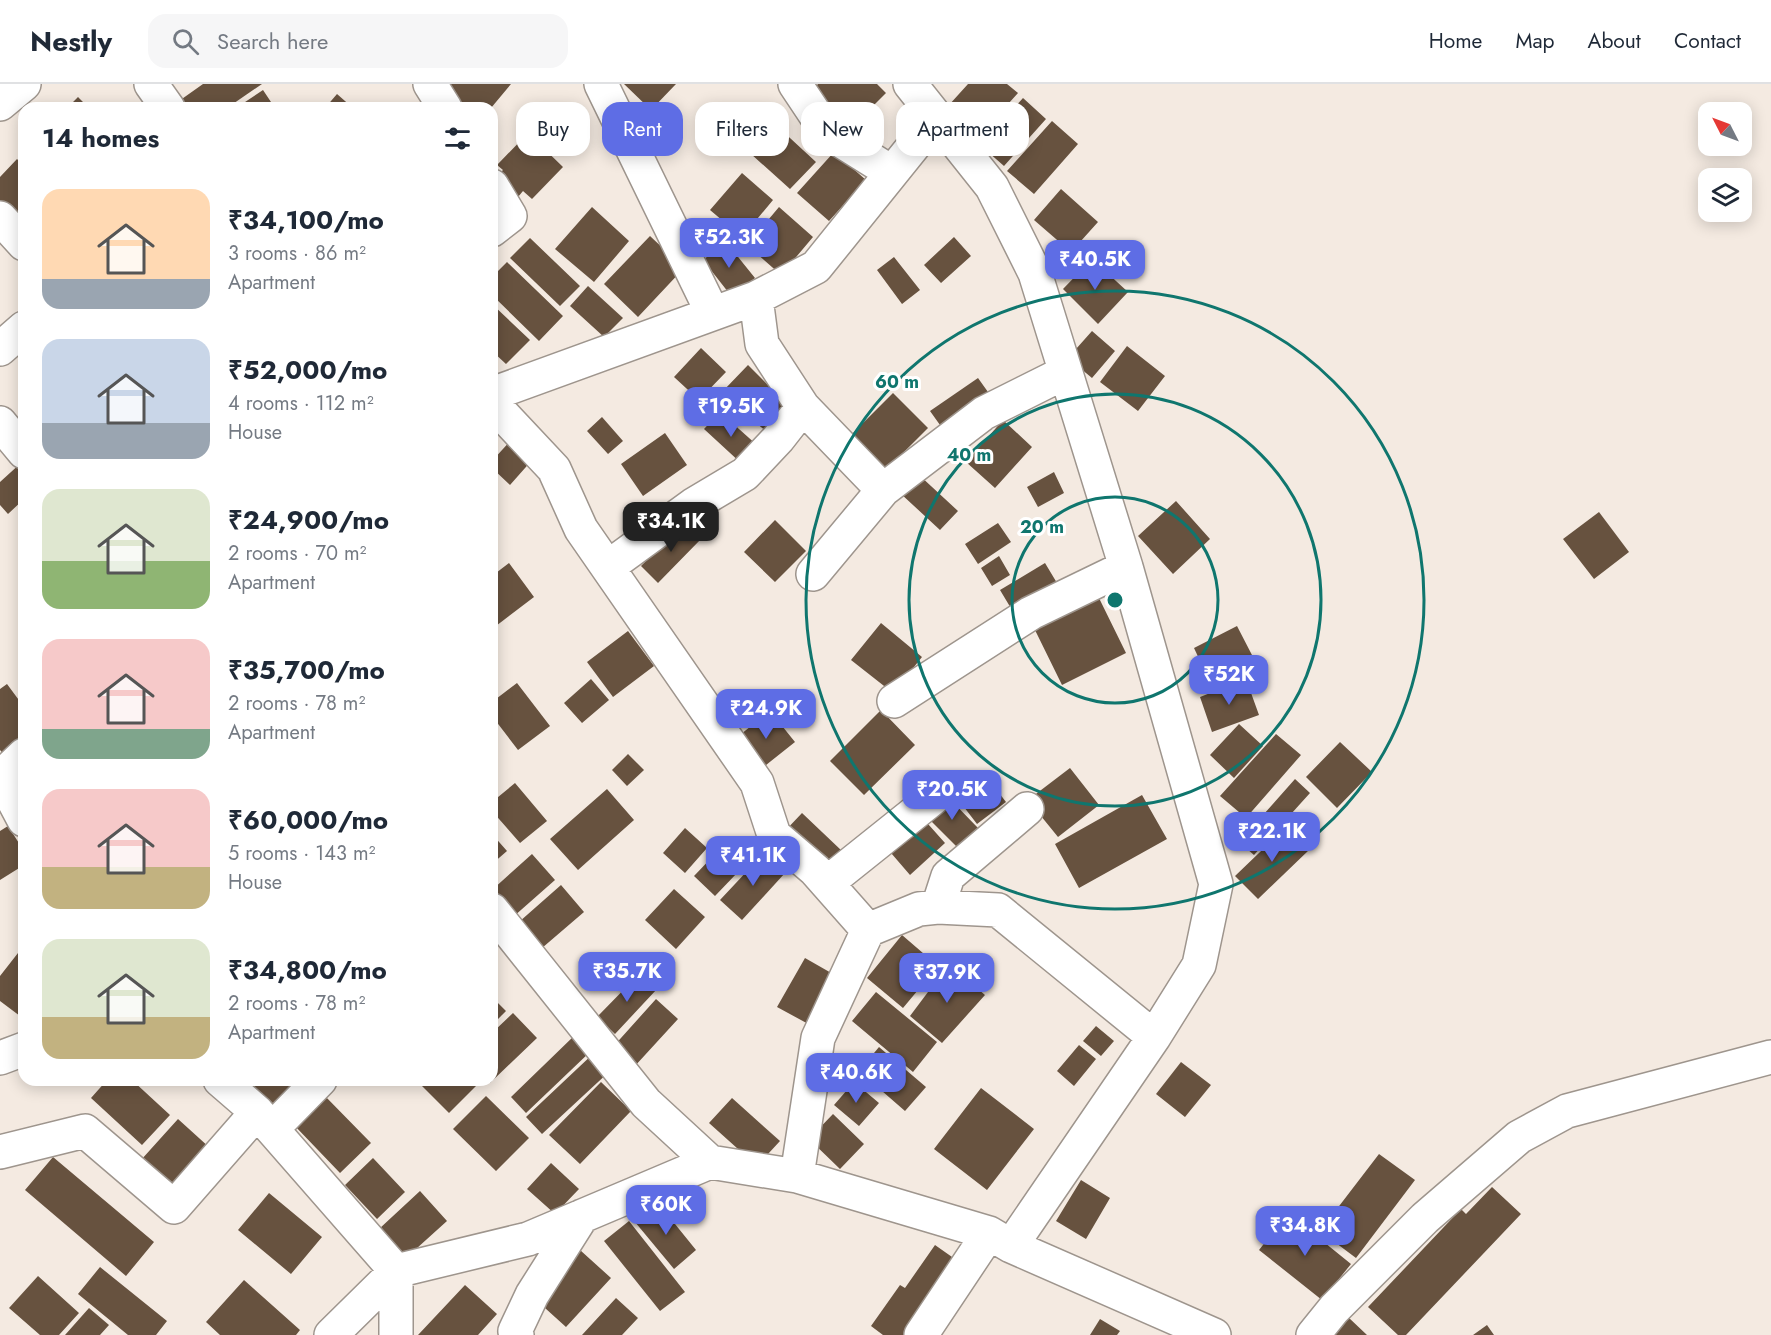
<!DOCTYPE html>
<html lang="en">
<head>
<meta charset="utf-8">
<style>
  body { margin:0; font-family:Jost,sans-serif; background:#f6f6f7; color:#1f2937; height:100vh; display:flex; flex-direction:column; font-size:22px; white-space:nowrap }
  * { box-sizing:border-box; margin:0 }
  p { font-size:20px; color:#747a83 }
  .icon { flex:none; width:33px; height:33px; fill:none; stroke:currentColor; stroke-width:2; stroke-linecap:round; stroke-linejoin:round }
  .map { position:relative; flex:1; overflow:hidden }
  .panel { position:absolute; left:18px; top:18px; width:480px; height:984px; display:flex; flex-direction:column; background:#fff; border-radius:18px; box-shadow:0 3px 15px #0003 }
  .panel>* { flex:none }
  .top-card { position:absolute; left:516px; top:18px; width:570px; height:54px; display:flex; gap:12px }
  .needle { width:39px; rotate:312deg }
  .buttons { position:absolute; left:1698px; top:18px; display:grid; gap:12px }
  .buttons a { display:grid; place-items:center; width:54px; height:54px; border-radius:12px; background:#fff; box-shadow:0 3px 15px #0003; font-size:30px }
  .price { position:absolute; translate:-50% -51px; padding:0 14px; border-radius:12px; background:#5e6de5; color:#fff; font-size:20px; line-height:39px; filter:drop-shadow(0 2px 3px #0008) }
  .price::after { content:''; position:absolute; left:50%; top:36px; width:18px; height:14px; margin-left:-9px; background:inherit; clip-path:polygon(0 0,100% 0,50% 100%) }
  .price.active { background:#222; color:#fff }
  ul { padding:0; list-style:none }
  li { display:flex; align-items:center; gap:18px; height:150px; padding:0 24px }
  li span { display:grid; place-items:center; flex:none; width:168px; height:120px; border-radius:18px; color:#555 }
  li>.icon { margin-inline-start:auto }
  span .icon { width:72px; height:72px; fill:#fffc; stroke-width:1 }
  li b { font-size:26px }
  h2 { display:flex; justify-content:space-between; align-items:center; height:72px; padding:0 24px; font-size:26px }
  .chip { padding:0 21px; border-radius:18px; background:#fff; box-shadow:0 3px 15px #0003; font-size:21px; line-height:54px }
  .chip.active { background:#5e6de5; color:#fff }
  header { display:flex; align-items:center; gap:36px; box-sizing:border-box; height:84px; padding:0 30px; background:#fff; border-bottom:2px solid #e0e1e3 }
  header strong { font-size:28px }
  nav { display:flex; gap:33px; margin-inline-start:auto; font-size:21px }
  .search { width:420px; height:54px; background:#f6f6f7; display:flex; align-items:center; gap:15px; box-sizing:border-box; padding:0 21px; border-radius:18px; color:#747a83; font-size:22px }
  .map>svg:first-child { display:block }
  .building { fill:#67523f }
  .lines { fill:none; stroke-linecap:round; stroke-linejoin:round }
  .minor-casing { stroke:#9e958d; stroke-width:36 }
  .minor { stroke:#fff; stroke-width:33 }
  .ring { fill:none; stroke:#0f766e; stroke-width:3 }
  .centre { fill:#0f766e; stroke:#fff; stroke-width:3 }
  .ring-label { font-size:18px; text-anchor:middle; font-weight:bold; fill:#0f766e; stroke:#fff; stroke-width:6; stroke-linejoin:round; paint-order:stroke }
</style>
</head>
<body>
<header>
<strong>Nestly</strong>
<div class="search"><svg class="icon" aria-label="search" viewBox="0 0 24 24"><circle cx="10" cy="10" r="6"/><path d="M15 15l6 6"/></svg>Search here</div>
<nav><a>Home</a><a>Map</a><a>About</a><a>Contact</a></nav>
</header>
<div class="map">
<svg width="1771" height="1251" viewBox="0 0 1771 1251">
  <rect width="100%" height="100%" fill="#f4eae1"/>
  <path class="building" d="M203,0H262L227,24H183L179,17Z
    M442,0H511L491,24H466L440,2Z
    M624,0H676L651,26Z
    M818,0H877L886,9L852,43L814,4Z
    M968,0H1007L1018,9L981,50L949,21Z
    M263,6L275,24H236Z
    M337,10L353,24H325Z
    M78,13L89,24H67Z
    M1023,14L1046,35L1004,82L980,61Z
    M727,20L760,54L746,68L712,35Z
    M1052,37L1078,60L1034,110L1007,87Z
    M777,42L816,78L790,105L751,70Z
    M528,49L563,83L532,115L523,107L518,113L497,92L503,86L497,81Z
    M834,68L866,96L829,137L797,109Z
    M17,75L24,82V123L16,131L0,116V93Z
    M742,89L773,116L742,153L710,126Z
    M1061,105L1098,138L1071,168L1034,136Z
    M592,123L629,157L594,198L555,165Z
    M779,123L813,153L781,191L747,161Z
    M650,152L684,184L638,233L604,200Z
    M954,153L971,172L941,199L924,181Z
    M530,154L580,202L560,222L510,174Z
    M726,158L755,194L732,213L703,176Z
    M894,173L920,206L902,220L877,186Z
    M1092,175L1128,208L1098,240L1063,205Z
    M507,178L563,232L539,257L492,211V193Z
    M588,202L623,234L604,253L570,222Z
    M492,220L530,256L506,280L492,267Z
    M1092,247L1115,267L1092,294L1068,274Z
    M1127,262L1165,292L1138,327L1100,298Z
    M701,264L726,288L699,316L674,293Z
    M748,281L770,303L744,329L723,307Z
    M978,294L993,315L945,348L930,327Z
    M774,307L790,322L767,348L750,334Z
    M893,309L928,344L883,389L848,354Z
    M720,328L758,362L742,380L704,345Z
    M602,333L623,357L608,370L587,347Z
    M1003,336L1032,363L995,404L966,378Z
    M665,349L687,381L643,412L621,380Z
    M512,355L533,375L510,401L492,384V377Z
    M22,378L24,379V415L8,430L0,421V398Z
    M1054,388L1064,409L1038,423L1027,403Z
    M918,390L958,427L940,446L900,409Z
    M1176,417L1210,455L1173,490L1138,452Z
    M1599,428L1629,468L1594,495L1563,455Z
    M775,436L806,467L775,498L744,468Z
    M684,438L701,455L658,499L641,482Z
    M998,439L1011,458L978,480L965,460Z
    M999,472L1010,491L992,502L981,484Z
    M509,479L534,513L492,545V492Z
    M1045,479L1057,499L1012,526L1000,506Z
    M1098,512L1126,569L1062,601L1034,544Z
    M881,539L922,573L893,609L851,576Z
    M1237,542L1253,573L1209,596L1194,564Z
    M628,547L654,582L613,613L587,578Z
    M591,595L609,616L582,639L564,619Z
    M1246,595L1259,631L1212,648L1200,613Z
    M517,599L550,642L518,666L492,632V618Z
    M7,600L24,623V658L5,672L0,666V605Z
    M881,626L915,661L864,711L830,677Z
    M770,627L795,658L761,685L736,654Z
    M1239,640L1263,662L1234,694L1210,671Z
    M1276,650L1301,671L1246,734L1220,712Z
    M1340,658L1372,688L1337,724L1306,693Z
    M628,670L644,686L627,702L612,686Z
    M1070,684L1099,721L1058,753L1028,716Z
    M983,688L1006,718L977,740L954,710Z
    M1295,695L1310,709L1254,771L1239,758Z
    M515,699L547,737L520,759L492,727V718Z
    M607,705L634,736L578,786L550,755Z
    M946,711L978,744L958,764L925,731Z
    M1142,711L1167,755L1079,804L1055,760Z
    M802,729L842,767L824,786L784,748Z
    M920,731L945,759L910,791L885,762Z
    M8,742L24,767V781L0,796V747Z
    M1286,743L1309,766L1258,815L1235,792Z
    M685,744L707,764L685,789L663,769Z
    M492,750L507,767L492,780Z
    M717,768L738,788L715,812L694,792Z
    M764,769L785,789L742,836L720,816Z
    M532,770L555,796L513,833L492,810V806Z
    M561,801L584,828L542,864L519,838Z
    M674,805L705,833L676,865L645,836Z
    M902,851L938,882L903,924L867,894Z
    M18,869L24,874V935L0,917V892Z
    M805,874L840,894L812,942L777,923Z
    M949,880L985,911L942,959L910,932Z
    M640,889L657,905L615,950L597,933Z
    M876,908L937,958L913,988L852,937Z
    M492,913L506,927L492,941Z
    M656,915L678,935L634,983L612,964Z
    M513,929L537,954L490,999L487,996H492V949Z
    M1096,942L1114,957L1101,972L1083,957Z
    M575,951L591,967L526,1029L511,1013Z
    M1079,961L1096,975L1074,1002L1057,987Z
    M879,963L926,1003L905,1027L859,987Z
    M595,968L611,986L542,1050L526,1033Z
    M1181,978L1211,1001L1185,1033L1156,1010Z
    M107,996H132L170,1031L142,1061L91,1014Z
    M239,996H309L278,1031Z
    M416,996H477L480,998L449,1029Z
    M601,998L631,1027L580,1080L549,1051Z
    M854,998L879,1019L859,1042L834,1021Z
    M981,1004L1034,1045L987,1106L934,1065Z
    M323,1010L371,1059L340,1089L293,1040Z
    M486,1012L529,1054L496,1087L453,1045Z
    M732,1014L780,1057L757,1082L709,1039Z
    M833,1030L864,1060L840,1085L809,1055Z
    M178,1035L210,1064L172,1105L141,1076Z
    M1379,1070L1415,1096L1356,1174L1320,1147Z
    M53,1073L154,1158L126,1192L25,1106Z
    M373,1074L405,1108L377,1135L345,1101Z
    M551,1079L579,1105L555,1130L527,1105Z
    M1081,1096L1110,1114L1086,1155L1056,1137Z
    M1492,1103L1521,1130L1406,1251H1398L1368,1223L1461,1125L1466,1130Z
    M420,1107L447,1137L406,1174L379,1145Z
    M269,1109L322,1153L291,1190L238,1146Z
    M658,1119L696,1166L674,1185L635,1138Z
    M1288,1129L1351,1180L1322,1216L1259,1166Z
    M629,1137L685,1208L660,1227L604,1157Z
    M935,1161L962,1180L911,1251H883L871,1242L900,1201L905,1204Z
    M580,1166L611,1194L566,1243L535,1215Z
    M100,1183L167,1237L156,1251H128L78,1210Z
    M38,1192L79,1229L59,1251H40L9,1224Z
    M244,1196L300,1246L296,1251H220L206,1238Z
    M465,1201L497,1230L478,1251H418Z
    M616,1214L638,1234L622,1251H582Z
    M89,1224L109,1241L100,1251H65Z
    M1348,1233L1367,1251H1331Z
    M1100,1235L1120,1247L1117,1251H1090Z
    M1487,1241L1494,1251H1473Z"/>
  <g class="lines">
    <defs>
      <path id="minor" d="M151,0L168,24
        M430,0L445,24
        M601,0L712,228
        M795,0L827,48L891,88
        M910,0L992,103L1035,189L1126,483L1216,800L1199,881L1154,953L1011,1162
        M0,20L24,0
        M492,102L510,132L492,146
        M0,134L24,160
        M756,214L762,260L803,323L883,406
        M0,265L24,244
        M492,310L756,214L816,183L936,34
        M492,319L554,385L581,445L757,699L774,751L815,786L868,846
        M0,339L24,368
        M608,483L693,421L745,390L778,355L803,323
        M813,490L883,406L984,329L1064,289
        M894,617L1031,529L1126,483
        M0,691L24,736
        M1,693L24,671
        M827,799L942,707
        M938,823L998,826L1154,953
        M492,826L646,1019L710,1078
        M0,974L24,965
        M220,996L257,1028L396,1187V1251
        M272,1045L320,996
        M0,1068L85,1047L174,1123L257,1028
        M797,1092L818,954L868,846L919,825L938,823L948,792L1027,725
        M331,1251L396,1187L528,1155L710,1078L797,1092L989,1149L1011,1162L1214,1251
        M517,1251L515,1247L532,1211L582,1132
        M921,1251L989,1149
        M1313,1251L1334,1225L1425,1134L1519,1053L1567,1027L1771,973"/>
    </defs>
    <use href="#minor" class="minor-casing"/>
    <use href="#minor" class="minor"/>
  </g>
  <g class="ring">
    <circle cx="1115" cy="516" r="103"/>
    <circle cx="1115" cy="516" r="206"/>
    <circle cx="1115" cy="516" r="309"/>
  </g>
  <circle cx="1115" cy="516" r="9" class="centre"/>
  <g class="ring-label">
    <text x="897" y="304">60 m</text>
    <text x="969" y="377">40 m</text>
    <text x="1042" y="449">20 m</text>
  </g>
</svg>
<div class="buttons">
<a><svg class="needle" viewBox="-14 -14 28 28"><path d="M0-13l5 13h-10z" fill="#e53935"/><path d="M0 13l5-13h-10z" fill="#747a83"/></svg></a>
<a><svg class="icon" aria-label="layers" viewBox="0 0 24 24"><path d="M12 4l9 5-9 5-9-5zM3 14l9 5 9-5"/></svg></a>
</div>
<b class="price" style="left:729px;top:185px">₹52.3K</b>
<b class="price" style="left:1095px;top:207px">₹40.5K</b>
<b class="price" style="left:731px;top:354px">₹19.5K</b>
<b class="price active" style="left:671px;top:469px">₹34.1K</b>
<b class="price" style="left:1229px;top:622px">₹52K</b>
<b class="price" style="left:766px;top:656px">₹24.9K</b>
<b class="price" style="left:952px;top:737px">₹20.5K</b>
<b class="price" style="left:1272px;top:779px">₹22.1K</b>
<b class="price" style="left:753px;top:803px">₹41.1K</b>
<b class="price" style="left:627px;top:919px">₹35.7K</b>
<b class="price" style="left:947px;top:920px">₹37.9K</b>
<b class="price" style="left:856px;top:1020px">₹40.6K</b>
<b class="price" style="left:666px;top:1152px">₹60K</b>
<b class="price" style="left:1305px;top:1173px">₹34.8K</b>
<div class="top-card">
<a class="chip">Buy</a>
<a class="chip active">Rent</a>
<a class="chip">Filters</a>
<a class="chip">New</a>
<a class="chip">Apartment</a>
</div>
<section class="panel">
<h2>14 homes<svg class="icon" aria-label="filters" viewBox="0 0 24 24"><path d="M4 7h16M4 17h16"/><circle cx="9" cy="7" r="2"/><circle cx="15" cy="17" r="2"/></svg></h2>
<ul>
<li><span style="background:linear-gradient(#ffd9b3 75%,#9aa5b1 0)"><svg class="icon" aria-label="home" viewBox="0 0 24 24"><path d="M3 11l9-7 9 7M6 9v11h12V9"/></svg></span><div><b>₹34,100/mo</b><p>3 rooms · 86 m²</p><p>Apartment</p></div></li>
<li><span style="background:linear-gradient(#c9d6e8 70%,#9aa5b1 0)"><svg class="icon" aria-label="home" viewBox="0 0 24 24"><path d="M3 11l9-7 9 7M6 9v11h12V9"/></svg></span><div><b>₹52,000/mo</b><p>4 rooms · 112 m²</p><p>House</p></div></li>
<li><span style="background:linear-gradient(#dfe7d0 60%,#8fb573 0)"><svg class="icon" aria-label="home" viewBox="0 0 24 24"><path d="M3 11l9-7 9 7M6 9v11h12V9"/></svg></span><div><b>₹24,900/mo</b><p>2 rooms · 70 m²</p><p>Apartment</p></div></li>
<li><span style="background:linear-gradient(#f6c9c9 75%,#7fa58c 0)"><svg class="icon" aria-label="home" viewBox="0 0 24 24"><path d="M3 11l9-7 9 7M6 9v11h12V9"/></svg></span><div><b>₹35,700/mo</b><p>2 rooms · 78 m²</p><p>Apartment</p></div></li>
<li><span style="background:linear-gradient(#f6c9c9 65%,#c2b280 0)"><svg class="icon" aria-label="home" viewBox="0 0 24 24"><path d="M3 11l9-7 9 7M6 9v11h12V9"/></svg></span><div><b>₹60,000/mo</b><p>5 rooms · 143 m²</p><p>House</p></div></li>
<li><span style="background:linear-gradient(#dfe7d0 65%,#c2b280 0)"><svg class="icon" aria-label="home" viewBox="0 0 24 24"><path d="M3 11l9-7 9 7M6 9v11h12V9"/></svg></span><div><b>₹34,800/mo</b><p>2 rooms · 78 m²</p><p>Apartment</p></div></li>
</ul>
</section>
</div>
</body>
</html>
